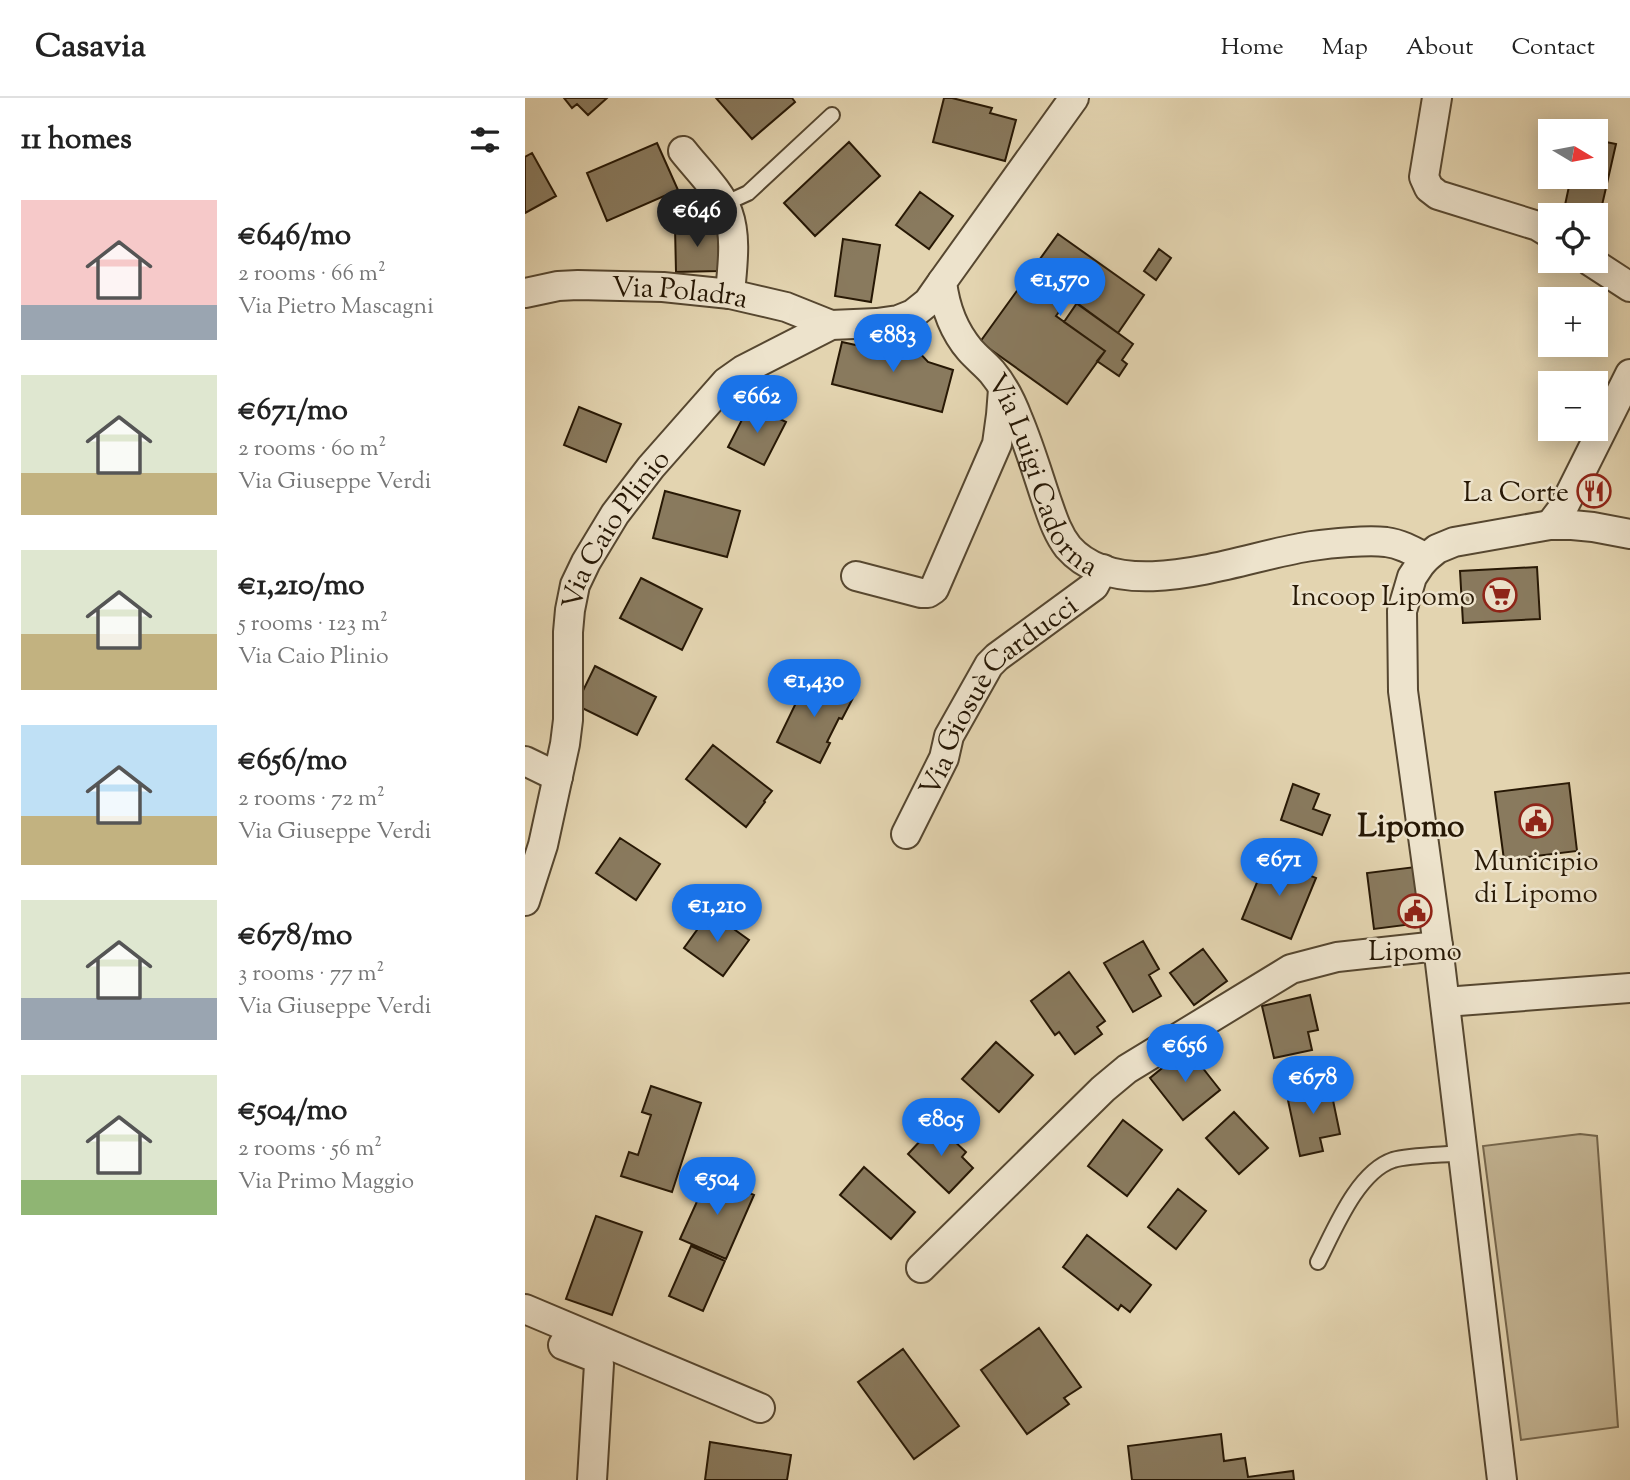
<!DOCTYPE html>
<html lang="en">
<head>
<meta charset="utf-8">
<style>
  body { margin:0; font-family:"Sorts Mill Goudy",serif; background:#f2f2f2; color:#222; height:100vh; display:flex; flex-direction:column; font-size:26px; white-space:nowrap }
  * { box-sizing:border-box; margin:0 }
  p { font-size:23px; color:#767676 }
  .icon { flex:none; width:38px; height:38px; fill:none; stroke:currentColor; stroke-width:2; stroke-linecap:round; stroke-linejoin:round }
  .map { position:relative; flex:1; overflow:hidden }
  .sheet { display:flex; flex-direction:column; background:#fff; width:525px }
  .sheet>* { flex:none }
  .needle { width:46px; rotate:100deg }
  .buttons { position:absolute; left:1013px; top:21px; display:grid; gap:14px }
  .buttons a { display:grid; place-items:center; width:70px; height:70px; border-radius:0px; background:#fff; box-shadow:0 4px 18px #0003; font-size:35px }
  .price { position:absolute; translate:-50% -60px; padding:0 16px; border-radius:24px; background:#1a73e8; color:#fff; font-size:23px; line-height:46px; filter:drop-shadow(0 2px 4px #0008) }
  .price::after { content:''; position:absolute; left:50%; top:42px; width:21px; height:16px; margin-left:-10px; background:inherit; clip-path:polygon(0 0,100% 0,50% 100%) }
  .price.on { background:#222; color:#fff }
  ul { padding:0; list-style:none }
  li { display:flex; align-items:center; gap:21px; height:175px; padding:0 21px }
  li span { display:grid; place-items:center; flex:none; width:196px; height:140px; border-radius:0px; color:#555 }
  li>.icon { margin-inline-start:auto }
  span .icon { width:84px; height:84px; fill:#fffc; stroke-width:1 }
  li b { font-size:30px }
  h2 { display:flex; justify-content:space-between; align-items:center; height:84px; padding:0 21px; font-size:30px }
  header { display:flex; align-items:center; gap:42px; box-sizing:border-box; height:98px; padding:0 35px; background:#fff; border-bottom:2px solid #e0e0e0 }
  header strong { font-size:33px }
  nav { display:flex; gap:38px; margin-inline-start:auto; font-size:24px }
  main { display:flex; flex:1; min-height:0 }
  .map>svg:first-child { display:block }
  .green { fill:#c3b493; stroke:#75664c; stroke-width:2 }
  .building { fill:#897a5e; stroke:#271805; stroke-width:2 }
  .lines { fill:none; stroke-linecap:round; stroke-linejoin:round }
  .lane-casing { stroke:#564730; stroke-width:18 }
  .street-casing { stroke:#564730; stroke-width:32 }
  .lane { stroke:#ede3cc; stroke-width:14 }
  .street { stroke:#ede3cc; stroke-width:28 }
  .labels { text-anchor:middle; stroke-width:5; stroke-linejoin:round; paint-order:stroke }
  .street-label { font-size:28px; fill:#271805; stroke:#ede3cc }
  .poi-label { font-size:28px; fill:#271805; stroke:#ede3cc; text-anchor:end }
  .quarter-label { font-size:32px; font-weight:bold; fill:#271805; stroke:#ede3cc }
</style>
</head>
<body>
<header>
<strong>Casavia</strong>
<nav><a>Home</a><a>Map</a><a>About</a><a>Contact</a></nav>
</header>
<main>
<section class="sheet">
<h2>11 homes<svg class="icon" aria-label="filters" viewBox="0 0 24 24"><path d="M4 7h16M4 17h16"/><circle cx="9" cy="7" r="2"/><circle cx="15" cy="17" r="2"/></svg></h2>
<ul>
<li><span style="background:linear-gradient(#f6c9c9 75%,#9aa5b1 0)"><svg class="icon" aria-label="home" viewBox="0 0 24 24"><path d="M3 11l9-7 9 7M6 9v11h12V9"/></svg></span><div><b>€646/mo</b><p>2 rooms · 66 m²</p><p>Via Pietro Mascagni</p></div></li>
<li><span style="background:linear-gradient(#dfe7d0 70%,#c2b280 0)"><svg class="icon" aria-label="home" viewBox="0 0 24 24"><path d="M3 11l9-7 9 7M6 9v11h12V9"/></svg></span><div><b>€671/mo</b><p>2 rooms · 60 m²</p><p>Via Giuseppe Verdi</p></div></li>
<li><span style="background:linear-gradient(#dfe7d0 60%,#c2b280 0)"><svg class="icon" aria-label="home" viewBox="0 0 24 24"><path d="M3 11l9-7 9 7M6 9v11h12V9"/></svg></span><div><b>€1,210/mo</b><p>5 rooms · 123 m²</p><p>Via Caio Plinio</p></div></li>
<li><span style="background:linear-gradient(#bfe0f5 65%,#c2b280 0)"><svg class="icon" aria-label="home" viewBox="0 0 24 24"><path d="M3 11l9-7 9 7M6 9v11h12V9"/></svg></span><div><b>€656/mo</b><p>2 rooms · 72 m²</p><p>Via Giuseppe Verdi</p></div></li>
<li><span style="background:linear-gradient(#dfe7d0 70%,#9aa5b1 0)"><svg class="icon" aria-label="home" viewBox="0 0 24 24"><path d="M3 11l9-7 9 7M6 9v11h12V9"/></svg></span><div><b>€678/mo</b><p>3 rooms · 77 m²</p><p>Via Giuseppe Verdi</p></div></li>
<li><span style="background:linear-gradient(#dfe7d0 75%,#8fb573 0)"><svg class="icon" aria-label="home" viewBox="0 0 24 24"><path d="M3 11l9-7 9 7M6 9v11h12V9"/></svg></span><div><b>€504/mo</b><p>2 rooms · 56 m²</p><p>Via Primo Maggio</p></div></li>
</ul>
</section>
<div class="map">
<svg width="1105" height="1382" viewBox="0 0 1105 1382">
  <rect width="100%" height="100%" fill="#e3d4b0"/>
  <filter id="stains"><feTurbulence type="fractalNoise" baseFrequency=".00286" numOctaves="4"/><feColorMatrix values="0 0 0 0 .2 0 0 0 0 .09 0 0 0 0 .02 0 0 0 .5 -.17"/></filter>
  <radialGradient id="worn" r=".72"><stop offset=".6" stop-color="#630" stop-opacity="0"/><stop offset="1" stop-color="#630" stop-opacity=".3"/></radialGradient>
  <path class="green" d="M1055,1036L1072,1038L1093,1329L996,1342L958,1048Z"/>
  <path class="building" d="M39,0H82L63,17L52,6L47,10Z
    M191,0H267L270,4L227,41Z
    M419,0H427L467,10L465,15L491,22L480,63L408,44Z
    M1071,42L1091,46L1075,116L1040,107L1046,79H1071Z
    M324,44L355,78L290,138L259,105Z
    M132,45L153,92L82,123L62,75Z
    M7,55L31,98L0,115V59Z
    M395,94L428,118L404,151L371,127Z
    M193,128L194,173L151,174L150,129Z
    M533,136L619,197L593,235L544,200L531,218L580,253L542,306L455,244Z
    M318,141L355,147L346,204L310,198Z
    M634,151L646,160L631,182L619,173Z
    M552,205L608,246L597,262L602,266L594,278L572,263L580,253L539,224Z
    M363,242L390,250L403,264L428,272L417,314L307,286L317,244L344,250Z
    M225,306L261,324L239,367L203,349Z
    M54,309L96,326L81,364L39,347Z
    M140,393L215,413L202,459L128,440Z
    M1012,469L1015,521L938,525L935,473Z
    M116,480L177,511L157,552L95,520Z
    M70,568L131,599L112,637L51,607Z
    M284,578L328,600L317,621L314,620L302,644L305,645L295,665L252,644Z
    M188,647L247,693L239,703L240,704L221,729L161,681Z
    M1044,685L1052,753L979,762L970,694Z
    M768,686L794,696L788,711L805,717L797,737L756,722Z
    M95,740L135,766L111,802L71,775Z
    M742,760L791,780L766,841L717,821Z
    M890,769L896,825L849,831L842,775Z
    M185,814L224,842L198,878L159,850Z
    M618,843L634,871L624,877L636,898L608,914L579,865Z
    M678,851L702,883L669,907L645,875Z
    M544,874L580,923L572,929L577,936L550,956L534,934L530,937L506,903Z
    M785,897L793,932L783,934L787,952L749,960L737,908Z
    M471,944L508,977L474,1014L437,981Z
    M662,950L695,992L658,1022L625,980Z
    M804,983L815,1036L795,1040L798,1053L775,1058L761,993Z
    M126,988L176,1005L147,1094L96,1078L104,1054L113,1057L126,1017L117,1014Z
    M709,1014L743,1050L714,1076L681,1040Z
    M598,1022L637,1052L602,1098L563,1068Z
    M411,1026L441,1054L437,1059L448,1070L424,1095L383,1056Z
    M339,1069L390,1114L366,1141L315,1097Z
    M184,1077L229,1097L201,1161L155,1141Z
    M653,1091L681,1113L651,1151L623,1129Z
    M71,1118L117,1134L87,1217L41,1201Z
    M562,1137L626,1187L605,1214L596,1207L593,1212L538,1169Z
    M166,1148L200,1163L178,1213L144,1198Z
    M514,1230L556,1289L539,1300L544,1306L502,1336L456,1272Z
    M378,1251L434,1328L389,1361L333,1284Z
    M696,1336L699,1363L720,1360L723,1379L768,1373L769,1382H607L603,1348Z
    M185,1344L266,1357L262,1382H180Z"/>
  <g class="lines">
    <defs>
      <path id="lane" d="M199,106L223,95L307,17
        M793,1164C809,1133 832,1074 868,1062C885,1057 919,1057 938,1055"/>
      <g id="street">
        <path id="s1" d="M549,0L417,184C420,209 428,232 445,252C452,260 460,266 467,274C478,287 487,305 493,321C504,347 512,374 521,401C527,418 532,435 543,449C597,511 720,457 787,448C807,445 842,442 861,444C876,446 888,453 901,460"/>
        <path d="M912,0L899,79L904,90L913,97L1013,128L1026,136"/>
        <path d="M158,53C172,71 196,94 203,115C212,140 207,170 205,196"/>
        <path d="M1065,163L1105,189"/>
        <path id="s2" d="M0,195L33,188L53,187L138,189L205,196L261,209L306,227"/>
        <path d="M1025,427L1038,410L1105,276"/>
        <path d="M331,478L396,495H403L409,491L472,346L476,317L478,291"/>
        <path d="M0,663L33,679"/>
        <path id="s3" d="M381,736L419,660L424,638L464,567L472,559L569,488L578,471"/>
        <path id="s4" d="M0,803L18,747L40,646L43,622V534L45,512L50,487L61,464L90,416L126,369L201,284L218,272L306,227L352,225L373,222L388,216L403,204L417,184"/>
        <path d="M920,904L1105,890"/>
        <path d="M396,1170L578,991L602,971L766,871L812,859L913,848"/>
        <path d="M0,1211L235,1310"/>
        <path d="M38,1247L69,1259L74,1266L67,1382"/>
        <path d="M977,1382L913,848L878,593L877,513L887,479L895,467L901,460L912,451L929,444L1025,427H1047L1068,429L1105,436"/>
      </g>
    </defs>
    <use href="#lane" class="lane-casing"/>
    <use href="#street" class="street-casing"/>
    <use href="#lane" class="lane"/>
    <use href="#street" class="street"/>
  </g>
  <defs>
    <symbol id="restaurant-ring" viewBox="-11 -11 22 22"><circle r="9.5" fill="#ede3cc" stroke="#8f2418" stroke-width="1.5"/><path d="M-5-6h1v4h1v-4h1v4h1v-4h1v5L-1.5 .5V6h-2V.5L-5-1ZM5-6V6H3V1.5H1.5Q1.5-4 5-6Z" fill="#8f2418"/></symbol>
    <symbol id="supermarket-ring" viewBox="-11 -11 22 22"><circle r="9.5" fill="#ede3cc" stroke="#8f2418" stroke-width="1.5"/><path d="M-6-5.5h2.5l.6 2H6L4.5 2H-2.5L-4.4-4H-6ZM-1.5 3.2a1.3 1.3 0 1 0 .1 0ZM3 3.2a1.3 1.3 0 1 0 .1 0Z" fill="#8f2418"/></symbol>
    <symbol id="civic-ring" viewBox="-11 -11 22 22"><circle r="9.5" fill="#ede3cc" stroke="#8f2418" stroke-width="1.5"/><path d="M-.6-6.5H3V-4.5H.6V-3L4-1V1h2V6H-6V1h2V-1L-.6-3ZM-1.2 2.5V6h2.4V2.5Z" fill="#8f2418"/></symbol>
  </defs>
  <g fill-rule="evenodd">
    <use href="#restaurant-ring" x="1050" y="374" width="38" height="38"/>
    <use href="#supermarket-ring" x="956" y="478" width="38" height="38"/>
    <use href="#civic-ring" x="992" y="704" width="38" height="38"/>
    <use href="#civic-ring" x="871" y="794" width="38" height="38"/>
  </g>
  <g class="labels">
    <g class="street-label">
      <text dy="10" stroke="none"><textPath href="#s2" startOffset="156">Via Poladra</textPath></text>
      <text dy="10" stroke="none"><textPath href="#s1" startOffset="448">Via Luigi Cadorna</textPath></text>
      <text dy="10" stroke="none"><textPath href="#s4" startOffset="390">Via Caio Plinio</textPath></text>
      <text dy="10" stroke="none"><textPath href="#s3" startOffset="170">Via Giosuè Carducci</textPath></text>
    </g>
    <g class="poi-label">
      <text x="1044" y="403">La Corte</text>
      <text x="950" y="507">Incoop Lipomo</text>
      <text x="1011" y="772" text-anchor="middle">Municipio<tspan x="1011" dy="32">di Lipomo</tspan></text>
      <text x="890" y="862" text-anchor="middle">Lipomo</text>
    </g>
    <g class="quarter-label">
      <text x="886" y="738">Lipomo</text>
    </g>
  </g>
  <rect width="100%" height="100%" filter="url(#stains)"/>
  <rect width="100%" height="100%" fill="url(#worn)"/>
</svg>
<div class="buttons">
<a><svg class="needle" viewBox="-14 -14 28 28"><path d="M0-13l5 13h-10z" fill="#e53935"/><path d="M0 13l5-13h-10z" fill="#767676"/></svg></a>
<a><svg class="icon" aria-label="locate" viewBox="0 0 24 24"><circle cx="12" cy="12" r="6"/><path d="M12 2v4M12 18v4M2 12h4M18 12h4"/></svg></a>
<a>+</a>
<a>−</a>
</div>
<b class="price on" style="left:172px;top:151px">€646</b>
<b class="price" style="left:535px;top:220px">€1,570</b>
<b class="price" style="left:368px;top:276px">€883</b>
<b class="price" style="left:232px;top:337px">€662</b>
<b class="price" style="left:289px;top:621px">€1,430</b>
<b class="price" style="left:754px;top:800px">€671</b>
<b class="price" style="left:192px;top:846px">€1,210</b>
<b class="price" style="left:660px;top:986px">€656</b>
<b class="price" style="left:788px;top:1018px">€678</b>
<b class="price" style="left:416px;top:1060px">€805</b>
<b class="price" style="left:192px;top:1119px">€504</b>
</div>
</main>
</body>
</html>
